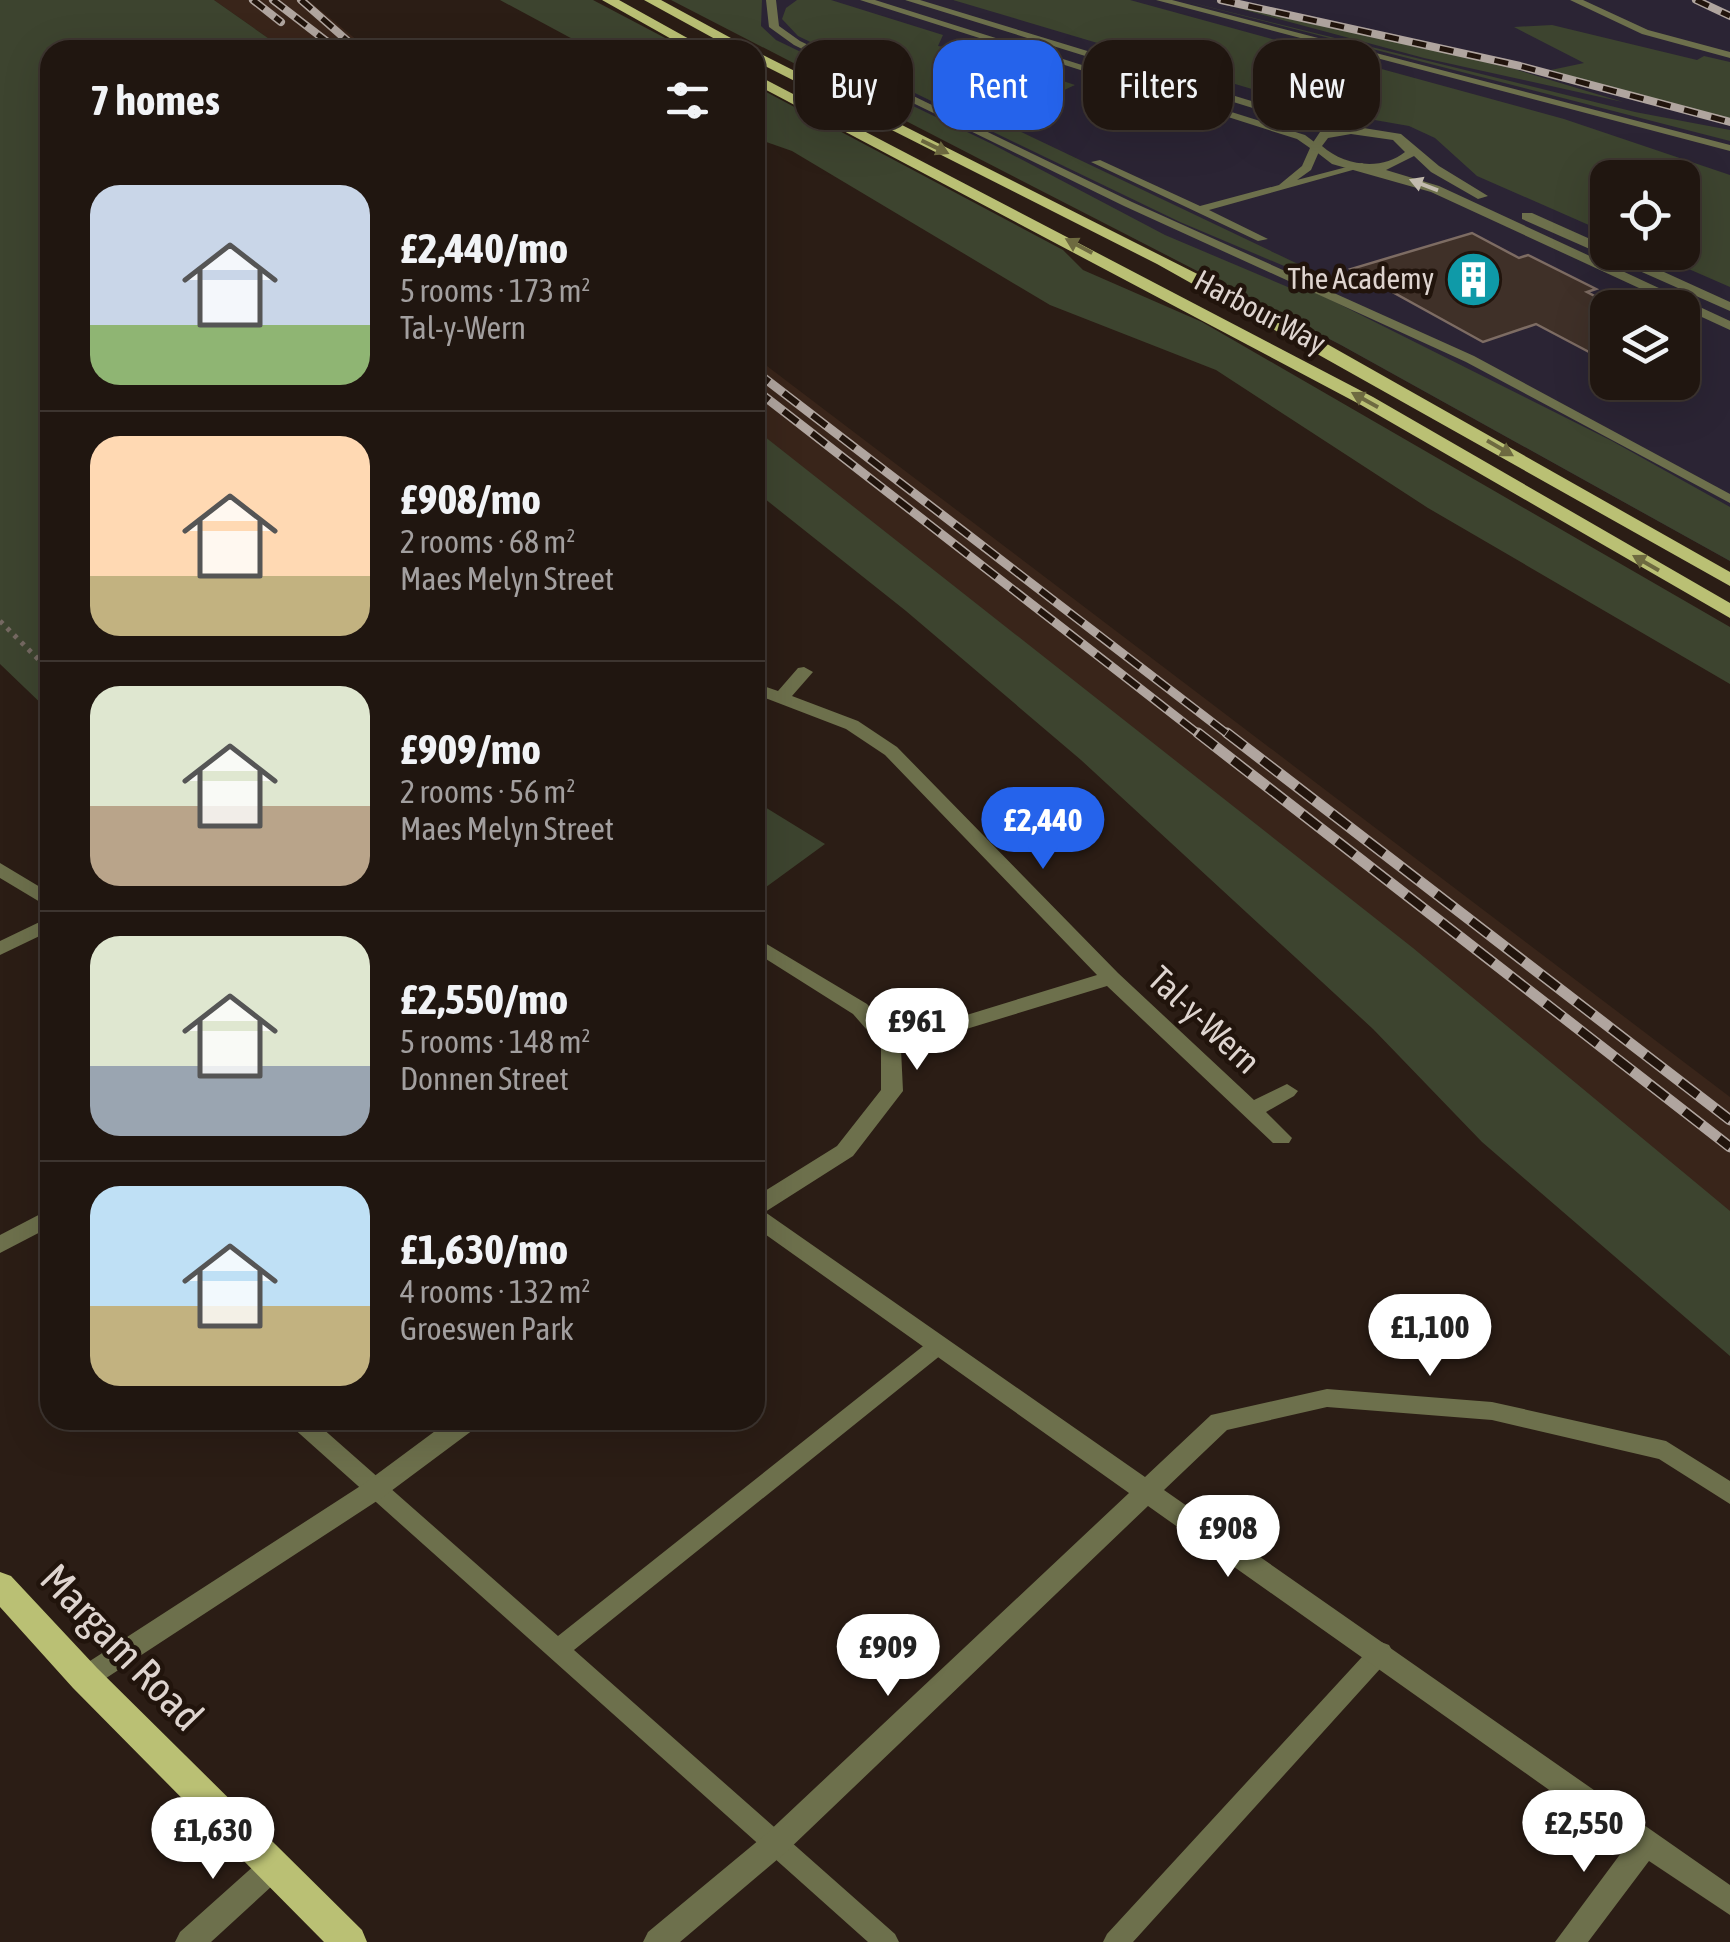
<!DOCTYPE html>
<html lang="en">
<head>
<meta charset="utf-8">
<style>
  body { margin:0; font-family:"Asap Condensed",sans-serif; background:#281f19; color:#f1f3f6; height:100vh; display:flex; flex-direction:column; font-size:38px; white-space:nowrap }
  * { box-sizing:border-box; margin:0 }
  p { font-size:32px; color:#a29f9f }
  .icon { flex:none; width:55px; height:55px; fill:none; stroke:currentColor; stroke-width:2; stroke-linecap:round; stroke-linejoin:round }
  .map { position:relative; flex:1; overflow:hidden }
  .panel { position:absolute; left:40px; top:40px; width:725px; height:1390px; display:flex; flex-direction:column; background:#201610; border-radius:30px; box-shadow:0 10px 40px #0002,0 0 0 2px #3d3530 }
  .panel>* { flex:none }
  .hud { position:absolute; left:795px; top:40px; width:785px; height:90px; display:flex; gap:20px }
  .buttons { position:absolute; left:1590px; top:160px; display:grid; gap:20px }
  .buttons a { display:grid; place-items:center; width:110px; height:110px; border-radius:20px; background:#201610; box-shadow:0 10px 40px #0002,0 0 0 2px #3d3530; font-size:50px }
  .price { position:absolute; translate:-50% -85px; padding:0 22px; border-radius:35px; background:#fff; color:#222; font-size:32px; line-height:65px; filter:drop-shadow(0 2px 5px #0008) }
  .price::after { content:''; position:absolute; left:50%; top:60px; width:30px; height:22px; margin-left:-15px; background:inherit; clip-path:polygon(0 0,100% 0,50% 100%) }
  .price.active { background:#2563eb; color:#fff }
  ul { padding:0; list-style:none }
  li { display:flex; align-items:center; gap:30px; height:250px; padding:0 50px }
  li+li { border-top:2px solid #3d3530 }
  li span { display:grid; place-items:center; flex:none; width:280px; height:200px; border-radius:30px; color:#555 }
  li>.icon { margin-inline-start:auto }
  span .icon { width:120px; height:120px; fill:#fffc; stroke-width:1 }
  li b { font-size:42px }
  h2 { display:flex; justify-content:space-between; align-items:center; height:120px; padding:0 50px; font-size:42px }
  .pill { padding:0 35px; border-radius:30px; background:#201610; box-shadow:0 10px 40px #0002,0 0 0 2px #3d3530; font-size:35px; line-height:90px }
  .pill.active { background:#2563eb; color:#fff }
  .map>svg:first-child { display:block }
  .built { fill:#39251a }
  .industrial { fill:#2b2434; fill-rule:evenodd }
  .green { fill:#3d442f }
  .building { fill:#3f3028; stroke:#7d6c63; stroke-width:2.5 }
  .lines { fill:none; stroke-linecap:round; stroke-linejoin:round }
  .path { stroke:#756962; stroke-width:5; stroke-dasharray:4 6; stroke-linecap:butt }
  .service { fill:#6d704c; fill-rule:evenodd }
  .minor { fill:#6d704c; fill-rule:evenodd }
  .primary { fill:#bac074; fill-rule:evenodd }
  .rail-far2-casing { stroke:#b0a59f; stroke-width:8 }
  .rail-far1-casing { stroke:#b0a59f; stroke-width:9 }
  .rail-casing { stroke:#b0a59f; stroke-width:11 }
  .rail-far2 { stroke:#21140c; stroke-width:5; stroke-dasharray:14; stroke-linecap:butt }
  .rail-far1 { stroke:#21140c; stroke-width:6; stroke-dasharray:18; stroke-linecap:butt }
  .rail { stroke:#21140c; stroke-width:8; stroke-dasharray:22; stroke-linecap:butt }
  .oneway { fill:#6e6a40 }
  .oneway2 { fill:#c2bbae }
  .labels { text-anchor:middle; stroke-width:9; stroke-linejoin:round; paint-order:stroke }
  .far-poi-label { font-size:30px; fill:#ded4cf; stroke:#21140c; text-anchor:end }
  .far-street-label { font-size:30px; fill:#ded4cf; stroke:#21140c }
  .street-label { font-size:35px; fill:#ded4cf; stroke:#21140c }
  .near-street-label { font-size:42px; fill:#ded4cf; stroke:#21140c }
</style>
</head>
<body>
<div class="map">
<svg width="1730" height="1942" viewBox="0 0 1730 1942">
  <rect width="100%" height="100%" fill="#2b1d15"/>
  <path class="built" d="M214,0H308L369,50H285Z
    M755,357L1730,1097V1258L755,431Z"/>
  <path class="industrial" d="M700,0H1730V561L1341,345L1132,237ZM1608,178H1682V252H1608ZM1608,308H1682V382H1608Z"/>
  <path class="green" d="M0,0H214L285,50H50V712L0,664Z
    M500,0H593L688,50H593Z
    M671,0H762L761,26L776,40L992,144L1165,235L1302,293L1311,290L1612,441L1730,507V561L1341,345Z
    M797,0H831L943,35L938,46L980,53L1075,85L1062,91L1026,80L969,105L982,114L960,115L798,36L782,19L786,8Z
    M953,0H1130L1564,119L1730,175V287L1652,253L1682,252V178H1608L1607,233L1477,176L1435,138L1409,126L1329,112Z
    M1181,0L1635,112L1730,130V141Z
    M1211,1L1501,65L1623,102L1424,58Z
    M1552,25L1697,60L1704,56L1730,62V119L1622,95L1551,70L1584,63L1514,27Z
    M755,86L1063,250L1083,270L1202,322L1730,627V684L1428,508L1216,370L1050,305L792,151L755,138Z
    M998,121L1319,274L1310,277L1180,222L983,127Z
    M755,429L1413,948L1730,1211V1356L1482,1142L1373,1029L1081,760L906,611L755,491Z
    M755,801L825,844L755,895Z"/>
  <path class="building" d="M1472,233L1519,258L1528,255L1596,289L1587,292L1608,303V362L1536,324L1483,342L1351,269Z"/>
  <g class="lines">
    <path class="path" d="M0,621L50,671"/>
    <path class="service" d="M766,0H776L779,26L800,41L1132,202L1474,356L1730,494V503L1466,362L1124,206L794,45L769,27Z
      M860,0H875L1305,135L1321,147L1311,170L1297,180L1362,163L1367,166L1209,210L1268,239L1258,241L1091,162L1100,160L1200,206L1279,185L1302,166L1310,148L1297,139Z
      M905,0H920L1281,110L1366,129L1361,132L1275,115Z
      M1156,0H1172L1730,145V151Z
      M1570,0H1583L1648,30L1730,52V58L1642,34Z
      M939,1337L946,1339L949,1345L946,1351L574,1650L895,1934L899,1942H868L291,1426L288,1420H313L558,1636L932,1339Z
      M1381,1642L1389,1645L1393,1652L1389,1659L1133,1942H1103L1107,1934L1373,1645Z"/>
    <path class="minor" d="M1351,126L1401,134L1439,166L1488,196L1478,199L1431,172L1414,156L1386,170L1439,186L1730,321V330L1431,192L1332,164L1310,147L1320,132ZM1351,134L1393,140L1405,152C1382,171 1344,166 1322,146L1328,138Z
      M1522,213H1532L1608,247V252H1620L1730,302V311L1522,219Z
      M804,667L813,672L792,696L858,721L897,747L1118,973L1254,1100L1287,1084L1298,1091L1294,1096L1266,1112L1292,1138L1289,1143H1273L1107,986L901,1049L903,1091L853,1156L765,1212L1145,1477L1211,1415L1327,1389L1492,1402L1666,1441L1730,1481V1504L1659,1459L1492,1420L1327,1407L1227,1430L1164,1490L1730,1885V1915L1649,1861L1588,1942H1555L1627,1845L1148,1506L785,1853L680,1942H643L648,1932L765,1835L1129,1493L755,1227V1197L837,1146L881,1090V1046L853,1014L755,952V937L867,1004L895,1037L1097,975L885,755L846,729L755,694V683L778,691L798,668Z
      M0,863L50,893V908L0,878Z
      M50,917V931L0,955V941Z
      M50,1209V1227L0,1253V1235Z
      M450,1420H480L477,1427L383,1497L94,1686L85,1689L76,1686L72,1678L76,1670L365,1483Z
      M275,1852L285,1856L289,1865L285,1874L211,1942H175L180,1932L265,1856Z"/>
    <path class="primary" d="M602,0H619L709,50H691Z
      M644,0H661L753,50H735Z
      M755,51L1251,301L1730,572V586L1157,264L755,61Z
      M755,74L1373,397L1730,603V618L1361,405L755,84Z
      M0,1572L11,1576L97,1668L362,1930L367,1942H324L73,1688L0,1607Z"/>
    <defs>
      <path id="rail-far2" d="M253,0L281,22
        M273,0L338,50
        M301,0L358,50
        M1221,0L1520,66L1730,122
        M1696,0L1730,16"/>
      <path id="rail-far1" d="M755,371L1230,736
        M755,389L1201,736"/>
      <path id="rail" d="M1198,733L1730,1147
        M1227,733L1730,1120"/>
    </defs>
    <use href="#rail-far2" class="rail-far2-casing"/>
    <use href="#rail-far1" class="rail-far1-casing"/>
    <use href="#rail" class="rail-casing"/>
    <use href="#rail-far2" class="rail-far2"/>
    <use href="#rail-far1" class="rail-far1"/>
    <use href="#rail" class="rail"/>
  </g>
  <defs><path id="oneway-solid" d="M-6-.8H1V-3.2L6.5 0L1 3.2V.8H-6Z" transform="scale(2.5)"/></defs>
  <g class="oneway">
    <use href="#oneway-solid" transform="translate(935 147) rotate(26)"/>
    <use href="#oneway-solid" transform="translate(1079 246) rotate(-152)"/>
    <use href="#oneway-solid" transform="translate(1365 400) rotate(-151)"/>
    <use href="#oneway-solid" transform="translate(1500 448) rotate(30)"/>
    <use href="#oneway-solid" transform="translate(1646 563) rotate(-150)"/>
  </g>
  <use class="oneway2" href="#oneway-solid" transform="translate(1424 185) rotate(-159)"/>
  <defs>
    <symbol id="building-disc" viewBox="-11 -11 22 22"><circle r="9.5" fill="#0f9aa8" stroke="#21140c"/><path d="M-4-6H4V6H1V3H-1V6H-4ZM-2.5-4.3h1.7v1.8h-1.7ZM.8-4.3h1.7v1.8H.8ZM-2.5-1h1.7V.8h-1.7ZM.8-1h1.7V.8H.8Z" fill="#fff"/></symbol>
  </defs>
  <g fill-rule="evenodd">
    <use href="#building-disc" x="1442" y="248" width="63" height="63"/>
  </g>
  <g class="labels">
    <g class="far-poi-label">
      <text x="1434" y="289">The Academy</text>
    </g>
    <g class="far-street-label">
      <text transform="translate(1260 312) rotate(28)" y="10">Harbour Way</text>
    </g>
    <g class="street-label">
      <text transform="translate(1204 1020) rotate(43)" y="12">Tal-y-Wern</text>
    </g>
    <g class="near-street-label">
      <text transform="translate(122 1647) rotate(46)" y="15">Margam Road</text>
    </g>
  </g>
</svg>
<div class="buttons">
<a><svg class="icon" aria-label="locate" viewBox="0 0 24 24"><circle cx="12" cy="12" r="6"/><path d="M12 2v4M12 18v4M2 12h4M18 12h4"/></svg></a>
<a><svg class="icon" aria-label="layers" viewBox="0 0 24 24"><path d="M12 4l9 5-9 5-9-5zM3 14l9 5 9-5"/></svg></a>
</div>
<b class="price active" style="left:1043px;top:872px">£2,440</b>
<b class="price" style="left:917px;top:1073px">£961</b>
<b class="price" style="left:1430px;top:1379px">£1,100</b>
<b class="price" style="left:1228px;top:1580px">£908</b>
<b class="price" style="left:888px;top:1699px">£909</b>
<b class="price" style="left:1584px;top:1875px">£2,550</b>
<b class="price" style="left:213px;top:1882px">£1,630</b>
<div class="hud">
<a class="pill">Buy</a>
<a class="pill active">Rent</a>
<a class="pill">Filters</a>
<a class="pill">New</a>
</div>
<section class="panel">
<h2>7 homes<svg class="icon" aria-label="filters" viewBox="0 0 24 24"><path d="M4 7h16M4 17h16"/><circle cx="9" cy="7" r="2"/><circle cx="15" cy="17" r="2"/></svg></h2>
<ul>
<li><span style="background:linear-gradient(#c9d6e8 70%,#8fb573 0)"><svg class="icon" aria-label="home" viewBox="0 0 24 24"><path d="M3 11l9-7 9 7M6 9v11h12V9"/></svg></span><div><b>£2,440/mo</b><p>5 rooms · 173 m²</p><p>Tal-y-Wern</p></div></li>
<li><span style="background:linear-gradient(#ffd9b3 70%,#c2b280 0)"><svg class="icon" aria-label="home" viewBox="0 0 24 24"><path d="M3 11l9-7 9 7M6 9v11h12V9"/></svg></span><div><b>£908/mo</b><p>2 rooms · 68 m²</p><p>Maes Melyn Street</p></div></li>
<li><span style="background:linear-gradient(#dfe7d0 60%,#b9a48a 0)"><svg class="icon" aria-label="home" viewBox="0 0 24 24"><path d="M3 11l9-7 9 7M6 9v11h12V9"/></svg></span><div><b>£909/mo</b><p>2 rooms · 56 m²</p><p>Maes Melyn Street</p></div></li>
<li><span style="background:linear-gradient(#dfe7d0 65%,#9aa5b1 0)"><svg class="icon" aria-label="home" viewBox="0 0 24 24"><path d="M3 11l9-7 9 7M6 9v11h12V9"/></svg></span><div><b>£2,550/mo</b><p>5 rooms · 148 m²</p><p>Donnen Street</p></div></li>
<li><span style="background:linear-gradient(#bfe0f5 60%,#c2b280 0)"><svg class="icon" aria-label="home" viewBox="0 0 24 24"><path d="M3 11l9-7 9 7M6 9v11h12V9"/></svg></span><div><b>£1,630/mo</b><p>4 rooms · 132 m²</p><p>Groeswen Park</p></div></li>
</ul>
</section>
</div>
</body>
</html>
